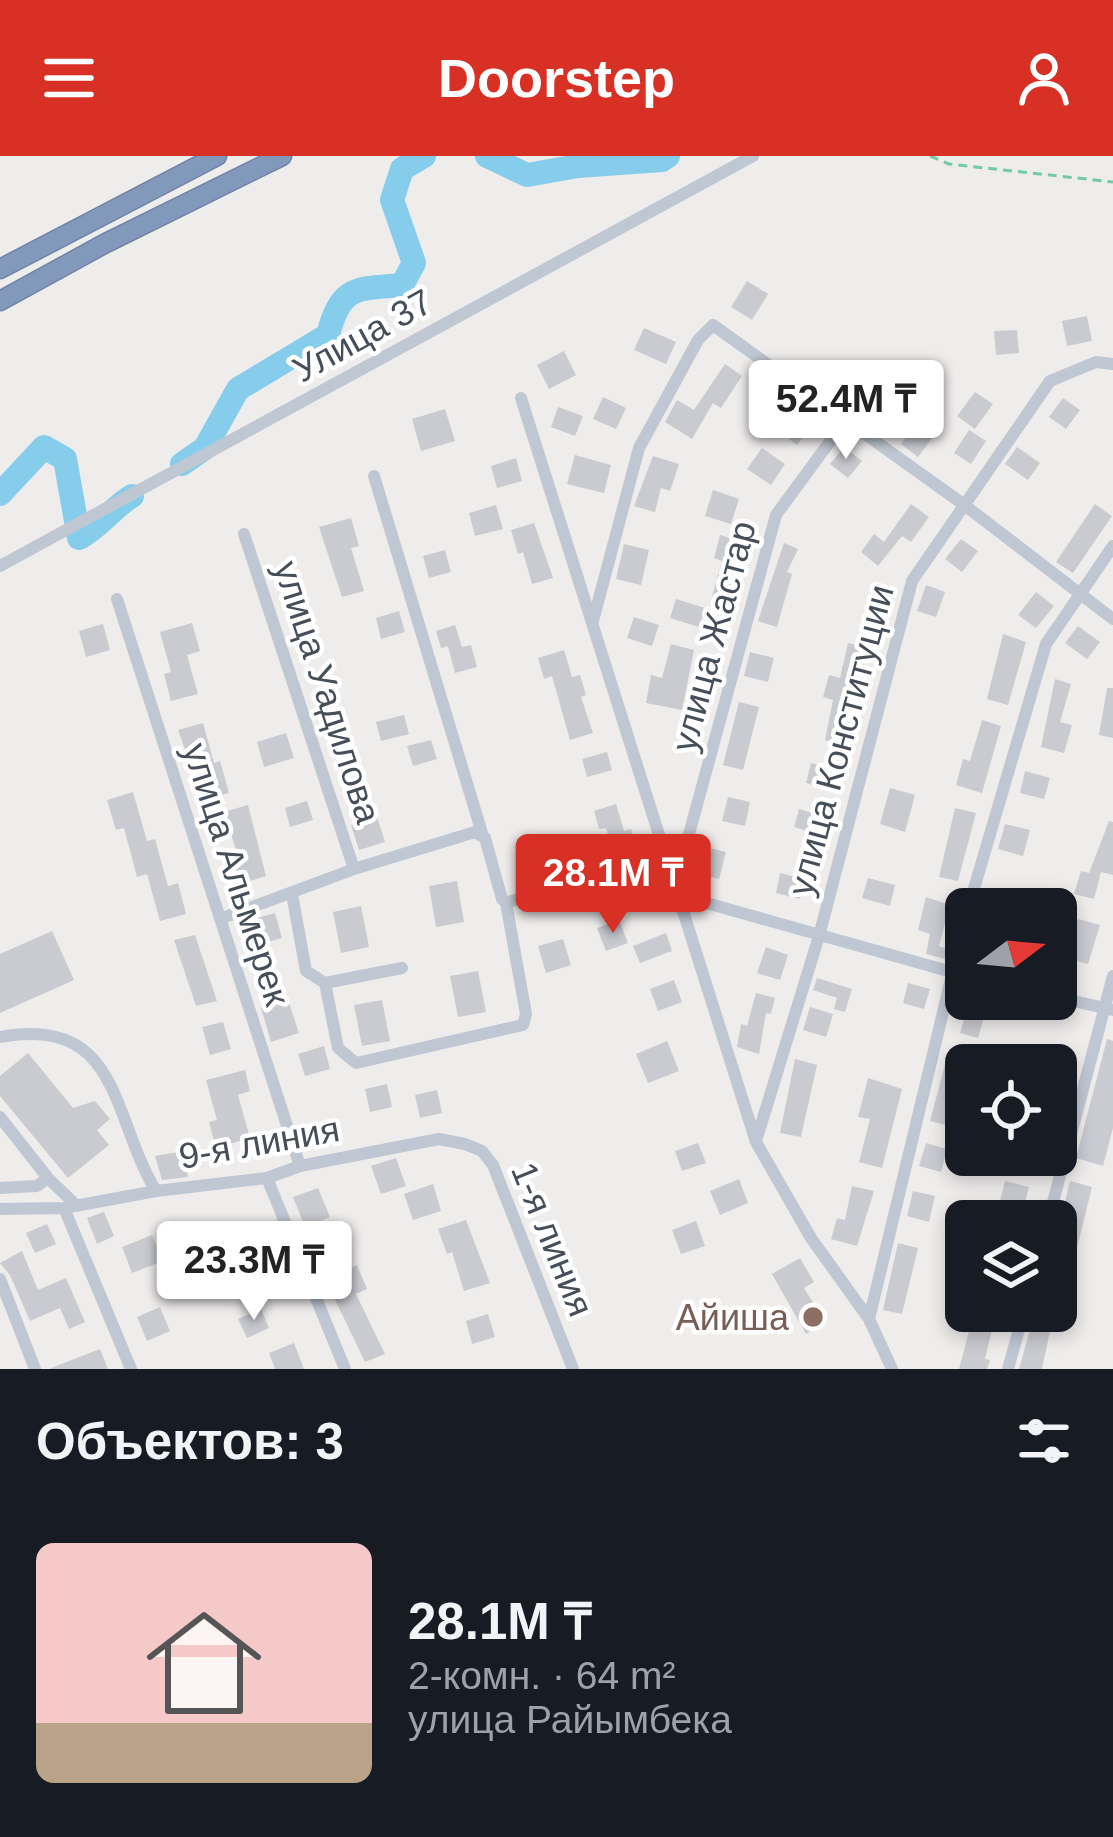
<!DOCTYPE html>
<html lang="ru">
<head>
<meta charset="utf-8">
<style>
  body { margin:0; font-family:Helvetica,sans-serif; background:#20242c; color:#f1f3f6; height:100vh; display:flex; flex-direction:column; font-size:45px; white-space:nowrap }
  * { box-sizing:border-box; margin:0 }
  p { font-size:39px; color:#9ea1a6 }
  .icon { flex:none; width:66px; height:66px; fill:none; stroke:currentColor; stroke-width:2; stroke-linecap:round; stroke-linejoin:round }
  .map { position:relative; height:1213px; overflow:hidden }
  .details { display:flex; flex-direction:column; background:#171b24; flex:1 }
  .details>* { flex:none }
  .needle { width:78px; rotate:74deg }
  .controls { position:absolute; left:945px; top:732px; display:grid; gap:24px }
  .controls a { display:grid; place-items:center; width:132px; height:132px; border-radius:18px; background:#171b24; box-shadow:0 6px 18px #0003; font-size:60px }
  .price { position:absolute; translate:-50% -102px; padding:0 27px; border-radius:12px; background:#fff; color:#222; font-size:39px; line-height:78px; filter:drop-shadow(0 3px 6px #0008) }
  .price::after { content:''; position:absolute; left:50%; top:72px; width:36px; height:27px; margin-left:-18px; background:inherit; clip-path:polygon(0 0,100% 0,50% 100%) }
  .price.selected { background:#d93025; color:#fff }
  ul { padding:0; list-style:none }
  li { display:flex; align-items:center; gap:36px; height:300px; padding:0 36px }
  li span { display:grid; place-items:center; flex:none; width:336px; height:240px; border-radius:18px; color:#555 }
  li>.icon { margin-inline-start:auto }
  span .icon { width:144px; height:144px; fill:#fffc; stroke-width:1 }
  li b { font-size:51px }
  h2 { display:flex; justify-content:space-between; align-items:center; height:144px; padding:0 36px; font-size:51px }
  header { display:flex; justify-content:space-between; align-items:center; height:156px; padding:0 36px; background:#d93025; color:#fff; font-size:54px; font-weight:700 }
  .map>svg:first-child { display:block }
  .lines { fill:none; stroke-linecap:round; stroke-linejoin:round }
  .river { stroke:#86cceb; stroke-width:24 }
  .building { fill:#c9cbd1 }
  .highway-casing { stroke:#6f84a7; stroke-width:21 }
  .path { stroke:#72cba8; stroke-width:3; stroke-dasharray:9 6; stroke-linecap:butt }
  .minor { stroke:#bfc7d2; stroke-width:12 }
  .highway { stroke:#8399bc; stroke-width:18 }
  .education-dot { fill:#8d6e63; stroke:#fff; stroke-width:4.5 }
  .labels { text-anchor:middle; stroke-width:9; stroke-linejoin:round; paint-order:stroke }
  .street-label { font-size:36px; fill:#454e59; stroke:#fff }
  .education-label { font-size:36px; fill:#785e54; stroke:#fff; text-anchor:end }
</style>
</head>
<body>
<header><svg class="icon" aria-label="menu" viewBox="0 0 24 24"><path d="M4 6h16M4 12h16M4 18h16"/></svg>Doorstep<svg class="icon" aria-label="person" viewBox="0 0 24 24"><circle cx="12" cy="8" r="4"/><path d="M4 21q1-7 8-7t8 7"/></svg></header>
<div class="map">
<svg width="1113" height="1213" viewBox="0 0 1113 1213">
  <rect width="100%" height="100%" fill="#efecec"/>
  <g class="lines">
    <path class="river" d="M487,0L527,19L578,10L662,4L668,0
      M182,308L205,292L238,233L328,179C341,129 356,133 402,129L414,107L392,44L402,13L424,0
      M0,338L44,291L65,303L79,382C100,371 112,352 132,340"/>
  </g>
  <path class="building" d="M747,125L768,138L752,164L731,151Z
    M1087,160L1092,185L1067,190L1062,165Z
    M644,172L676,186L666,208L634,194Z
    M1017,174L1019,197L996,199L994,175Z
    M564,195L576,219L549,233L537,209Z
    M725,208L742,220L721,252L713,247L692,283L665,266L677,244L694,254Z
    M838,211L853,223L836,244L821,233Z
    M975,236L993,248L975,273L957,260Z
    M873,240L888,253L874,271L858,260Z
    M603,241L626,252L616,273L593,263Z
    M1063,242L1080,254L1066,273L1049,261Z
    M558,251L583,260L575,280L551,271Z
    M792,252L813,269L797,289L776,273Z
    M445,253L455,285L421,295L412,263Z
    M919,264L936,277L918,301L901,288Z
    M969,274L986,285L971,308L954,297Z
    M844,291L862,305L848,322L830,308Z
    M1017,291L1040,307L1028,324L1005,308Z
    M762,292L785,308L771,329L747,313Z
    M575,299L611,309L604,337L567,328Z
    M653,300L679,308L670,335L661,332L655,356L634,350Z
    M516,302L522,325L497,332L491,310Z
    M713,334L739,343L731,368L705,360Z
    M911,348L929,361L911,386L902,380L878,410L861,396L874,378L884,386Z
    M1095,348L1112,360L1073,417L1056,406Z
    M496,349L503,373L475,380L469,357Z
    M351,362L359,390L351,392L364,435L342,441L319,371Z
    M534,367L553,422L532,428L523,396L518,398L511,374Z
    M720,379L744,386L733,426L739,427L733,447L712,441L722,405L714,402Z
    M961,383L978,395L962,416L945,403Z
    M784,387L798,393L787,416L792,418L777,471L758,465Z
    M624,388L649,394L641,429L616,423Z
    M445,394L451,416L429,422L423,400Z
    M926,429L945,436L936,461L917,455Z
    M1036,436L1054,450L1036,472L1018,459Z
    M676,443L705,452L699,471L670,462Z
    M399,455L405,476L381,483L376,462Z
    M634,461L659,469L652,490L627,482Z
    M192,467L200,495L187,499L198,538L171,545L164,518L171,516L160,476Z
    M103,468L110,494L86,501L79,475Z
    M455,469L462,491L471,489L477,511L455,517L448,490L441,492L436,475Z
    M1078,470L1100,486L1087,503L1065,487Z
    M1003,478L1026,486L1008,549L987,543Z
    M848,487L869,492L846,564L850,565L846,588L825,584L833,544L823,541L829,519L840,522Z
    M671,488L694,494L682,554L646,547L651,519L662,522Z
    M564,494L572,521L580,519L586,539L581,541L593,577L570,584L552,520L544,523L538,502Z
    M750,496L774,502L768,526L744,520Z
    M1055,523L1071,528L1060,566L1072,569L1064,597L1041,591Z
    M1107,532H1113V582L1099,579Z
    M739,546L759,551L743,614L723,609Z
    M404,559L409,578L381,585L376,566Z
    M982,564L1001,570L982,637L956,629L963,603L970,605Z
    M203,567L214,607L220,605L229,637L203,644L178,574Z
    M286,577L294,602L264,611L257,586Z
    M431,584L437,603L413,610L407,590Z
    M607,596L612,614L587,621L582,603Z
    M811,607L834,613L828,633L806,627Z
    M1025,615L1050,622L1044,643L1020,637Z
    M890,632L915,639L905,676L880,668Z
    M133,636L147,685L155,683L168,730L178,727L186,758L160,765L147,718L137,721L124,672L116,674L107,644Z
    M728,641L750,646L745,670L722,665Z
    M307,645L313,664L290,671L285,652Z
    M616,648L624,675L631,673L636,688L613,695L606,672L599,673L594,655Z
    M248,649L266,720L234,730L224,698L236,694L224,656Z
    M955,652L976,657L958,725L939,721Z
    M799,653L823,660L818,678L794,671Z
    M377,661L385,686L359,694L351,669Z
    M1109,665L1113,666V719L1101,716L1094,743L1074,738L1081,715L1089,717Z
    M1005,668L1030,674L1023,700L998,693Z
    M701,690L726,696L719,723L694,717Z
    M780,717L804,723L800,743L776,737Z
    M868,722L895,729L890,750L862,742Z
    M457,725L464,766L436,771L429,730Z
    M926,741L950,749L939,790L948,793L945,803L926,798L930,778L918,774Z
    M361,750L369,791L341,797L333,756Z
    M275,757L282,782L268,786L269,791L258,795L249,764Z
    M1078,763L1100,769L1088,808L1066,802Z
    M619,764L628,787L606,795L597,772Z
    M52,775L74,824L0,857V798Z
    M666,777L672,795L640,807L633,790Z
    M195,779L217,845L196,850L174,784Z
    M563,783L571,809L546,817L538,790Z
    M766,791L788,799L780,824L757,817Z
    M478,815L486,856L458,861L450,820Z
    M817,822L852,833L845,856L834,853L837,842L813,834Z
    M674,824L682,846L658,855L650,833Z
    M908,827L930,833L924,853L903,847Z
    M756,837L775,842L771,858L766,857L759,898L737,891L741,868L747,870Z
    M288,844L299,877L271,886L261,852Z
    M382,844L390,885L362,890L354,849Z
    M969,847L987,852L978,882L960,877Z
    M810,851L833,858L826,881L803,874Z
    M223,866L231,893L210,899L202,871Z
    M1107,883L1113,885V972L1103,1010L1076,1002Z
    M667,885L679,915L648,927L636,898Z
    M324,890L330,913L305,920L298,898Z
    M28,897L73,952L95,945L110,963L97,974L109,989L68,1022L0,940V920Z
    M947,901L966,906V924L953,971L930,965Z
    M795,903L817,909L801,981L780,977Z
    M245,914L250,935L238,939L250,982L216,992L209,966L217,964L206,924Z
    M868,922L902,933L882,1012L859,1006L870,963L858,961Z
    M387,928L392,951L370,956L365,933Z
    M437,934L442,957L420,962L415,939Z
    M698,987L706,1007L682,1015L675,995Z
    M926,987L947,993L941,1016L919,1010Z
    M185,995L188,1021L162,1024L155,1000Z
    M396,1002L406,1030L381,1038L371,1010Z
    M739,1023L748,1047L720,1059L710,1035Z
    M1005,1025L1029,1031L1020,1065H995Z
    M1070,1025L1092,1031L1074,1104L1056,1099V1082Z
    M433,1028L441,1055L413,1064L404,1038Z
    M852,1030L874,1035L857,1090L831,1083L837,1062L845,1064Z
    M318,1032L330,1061L305,1071L293,1041Z
    M913,1035L935,1040L929,1066L907,1060Z
    M104,1056L114,1080L97,1088L87,1062Z
    M466,1064L490,1127L464,1135L452,1096L447,1098L438,1073Z
    M696,1065L705,1090L681,1098L672,1074Z
    M47,1068L56,1088L35,1097L26,1077Z
    M152,1079L163,1105L132,1117L122,1091Z
    M338,1085L349,1113L357,1109L367,1133L356,1138L385,1198L365,1206L312,1096Z
    M898,1087L918,1092L902,1158L883,1154Z
    M22,1095L38,1134L66,1122L85,1166L69,1173L60,1152L30,1165L10,1119L0,1107Z
    M231,1095L240,1115L216,1125L207,1105Z
    M800,1102L814,1126L804,1132L825,1166L806,1178L772,1118Z
    M160,1151L170,1175L147,1185L137,1161Z
    M261,1153L269,1172L247,1182L238,1163Z
    M488,1158L495,1181L472,1188L466,1165Z
    M972,1164L993,1169L985,1203L990,1204L987,1213H959Z
    M1031,1171L1050,1175L1042,1213H1019Z
    M294,1187L304,1213H275L269,1197Z
    M100,1193L108,1213H51V1212Z"/>
  <g class="lines">
    <defs>
      <path id="highway" d="M0,113L217,0
        M0,145L104,88L282,0"/>
    </defs>
    <use href="#highway" class="highway-casing"/>
    <path class="path" d="M930,0L949,8L1113,26"/>
    <path class="minor" d="M521,242L756,986L811,1082L869,1163L892,1213
      M374,320L482,677
      M244,378L354,713
      M0,410L753,0
      M117,443L300,1010
      M593,465L639,292L698,184L713,169L963,348L1113,463
      M676,726L776,359L845,265
      M292,738L306,815L325,827L338,892L356,907L523,869L526,858L506,747
      M678,739L966,820
      M968,753L1046,488L1113,390
      M220,763L354,713L475,676L485,682L502,743L506,747L666,693
      M325,827L402,812
      M1056,841L1113,854
      M0,881C121,859 111,961 156,1035
      M0,961L48,1022L77,1050
      M756,985L819,780L912,425L1050,225L1096,206L1113,208
      M267,1022L345,1213
      M0,1032L37,1030L48,1022
      M64,1052L131,1213
      M0,1053L64,1052L156,1035L267,1022L300,1010L439,983L465,988L482,995L493,1009L573,1213
      M1048,1065L1113,820
      M0,1123L35,1213
      M869,1163L966,761
      M1008,1213L1024,1155"/>
    <use href="#highway" class="highway"/>
  </g>
  <circle class="education-dot" cx="813" cy="1161" r="12"/>
  <g class="labels">
    <g class="street-label">
      <text transform="translate(362 179) rotate(-29)" y="13">Улица 37</text>
      <text transform="translate(713 480) rotate(-75)" y="13">улица Жастар</text>
      <text transform="translate(328 536) rotate(72)" y="13">улица Уадилова</text>
      <text transform="translate(840 584) rotate(-75)" y="13">улица Конституции</text>
      <text transform="translate(237 718) rotate(72)" y="13">улица Альмерек</text>
      <text transform="translate(259 986) rotate(-10)" y="13">9-я линия</text>
      <text transform="translate(553 1083) rotate(68)" y="13">1-я линия</text>
    </g>
    <g class="education-label">
      <text x="789" y="1174">Айиша</text>
    </g>
  </g>
</svg>
<div class="controls">
<a><svg class="needle" viewBox="-14 -14 28 28"><path d="M0-13l5 13h-10z" fill="#e53935"/><path d="M0 13l5-13h-10z" fill="#9ea1a6"/></svg></a>
<a><svg class="icon" aria-label="locate" viewBox="0 0 24 24"><circle cx="12" cy="12" r="6"/><path d="M12 2v4M12 18v4M2 12h4M18 12h4"/></svg></a>
<a><svg class="icon" aria-label="layers" viewBox="0 0 24 24"><path d="M12 4l9 5-9 5-9-5zM3 14l9 5 9-5"/></svg></a>
</div>
<b class="price" style="left:846px;top:306px">52.4M ₸</b>
<b class="price selected" style="left:613px;top:780px">28.1M ₸</b>
<b class="price" style="left:254px;top:1167px">23.3M ₸</b>
</div>
<section class="details">
<h2>Объектов: 3<svg class="icon" aria-label="filters" viewBox="0 0 24 24"><path d="M4 7h16M4 17h16"/><circle cx="9" cy="7" r="2"/><circle cx="15" cy="17" r="2"/></svg></h2>
<ul>
<li><span style="background:linear-gradient(#f6c9c9 75%,#b9a48a 0)"><svg class="icon" aria-label="home" viewBox="0 0 24 24"><path d="M3 11l9-7 9 7M6 9v11h12V9"/></svg></span><div><b>28.1M ₸</b><p>2-комн. · 64 m²</p><p>улица Райымбека</p></div></li>
</ul>
</section>
</body>
</html>
